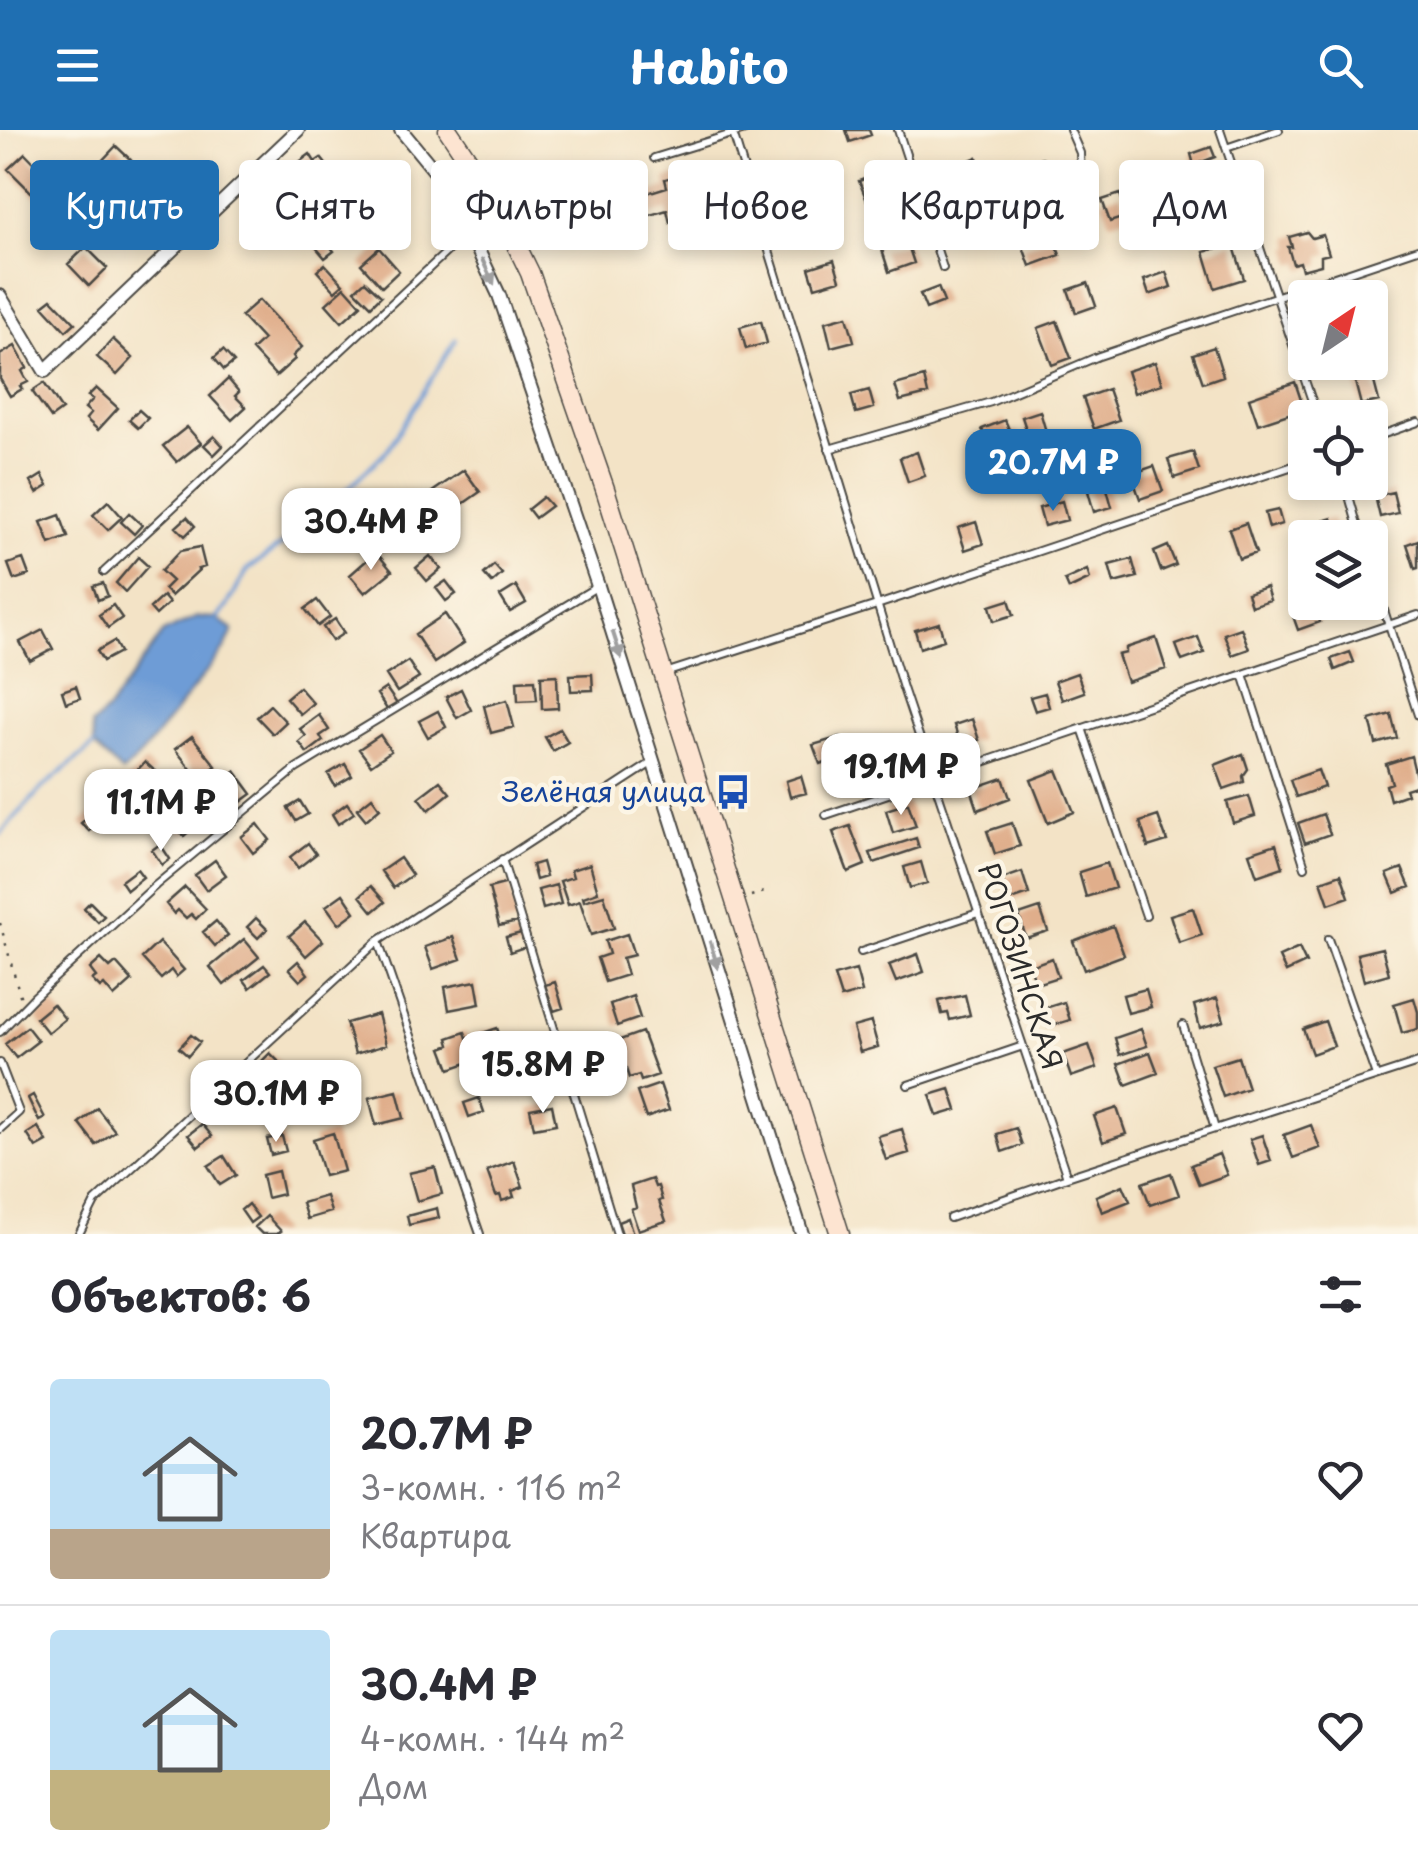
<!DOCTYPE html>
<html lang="ru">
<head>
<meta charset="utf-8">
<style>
  body { margin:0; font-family:"Playpen Sans",sans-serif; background:#f2f2f3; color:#2b2b33; height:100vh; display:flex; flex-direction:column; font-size:38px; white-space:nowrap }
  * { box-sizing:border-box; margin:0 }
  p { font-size:32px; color:#7c7c81 }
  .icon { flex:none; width:55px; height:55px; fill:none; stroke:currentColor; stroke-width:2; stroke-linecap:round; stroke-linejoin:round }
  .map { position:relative; height:1104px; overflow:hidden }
  .panel { display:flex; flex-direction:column; background:#fff; flex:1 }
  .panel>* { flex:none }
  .top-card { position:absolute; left:30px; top:30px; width:1360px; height:90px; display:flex; gap:20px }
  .needle { width:65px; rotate:35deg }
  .controls { position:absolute; left:1288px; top:150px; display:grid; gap:20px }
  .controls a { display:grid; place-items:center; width:100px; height:100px; border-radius:10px; background:#fff; box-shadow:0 5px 15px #0003; font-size:50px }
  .price { position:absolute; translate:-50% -85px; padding:0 22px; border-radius:20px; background:#fff; color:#222; font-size:32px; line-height:65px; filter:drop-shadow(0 2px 5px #0008) }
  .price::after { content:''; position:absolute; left:50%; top:60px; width:30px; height:22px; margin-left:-15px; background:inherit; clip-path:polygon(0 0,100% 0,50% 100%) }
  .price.current { background:#1f6fb2; color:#fff }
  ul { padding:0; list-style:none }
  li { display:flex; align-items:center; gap:30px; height:250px; padding:0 50px }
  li+li { border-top:2px solid #e1e1e2 }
  li span { display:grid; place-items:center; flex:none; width:280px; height:200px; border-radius:10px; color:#555 }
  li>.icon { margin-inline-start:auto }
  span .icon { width:120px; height:120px; fill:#fffc; stroke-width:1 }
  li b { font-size:42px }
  h2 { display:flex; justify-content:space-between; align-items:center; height:120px; padding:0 50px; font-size:42px }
  .tag { padding:0 35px; border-radius:10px; background:#fff; box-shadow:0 5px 15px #0003; font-size:35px; line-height:90px }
  .tag.current { background:#1f6fb2; color:#fff }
  header { display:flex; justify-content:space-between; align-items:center; height:130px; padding:0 50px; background:#1f6fb2; color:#fff; font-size:45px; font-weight:700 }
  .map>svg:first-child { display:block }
  .water { fill:#6e9cd6; stroke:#4c6480; stroke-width:2.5 }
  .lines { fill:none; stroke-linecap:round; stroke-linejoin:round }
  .stream { stroke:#6e9cd6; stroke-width:4 }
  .building { fill:#e0ae8b }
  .service-casing { stroke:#494742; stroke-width:10 }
  .minor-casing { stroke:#494742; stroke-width:16 }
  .secondary-casing { stroke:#494742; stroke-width:21 }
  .path { stroke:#494742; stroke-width:2.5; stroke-dasharray:2.5 8; stroke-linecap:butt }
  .service { stroke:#fff; stroke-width:6 }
  .minor { stroke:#fff; stroke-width:12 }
  .secondary { stroke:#fde4d1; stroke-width:18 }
  .oneway { fill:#a0a0a0 }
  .labels { text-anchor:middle; stroke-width:9; stroke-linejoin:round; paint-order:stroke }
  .transit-label { font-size:28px; fill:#164399; stroke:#fcf5e5; text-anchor:end }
  .street-label { font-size:28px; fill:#2b2b2b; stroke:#fcf5e5 }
</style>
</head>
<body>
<header><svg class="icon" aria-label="menu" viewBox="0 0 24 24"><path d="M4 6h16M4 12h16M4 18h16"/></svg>Habito<svg class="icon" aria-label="search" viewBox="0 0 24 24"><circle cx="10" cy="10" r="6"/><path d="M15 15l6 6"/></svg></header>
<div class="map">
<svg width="1418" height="1104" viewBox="0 0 1418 1104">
  <rect width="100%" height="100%" fill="#fcf5e5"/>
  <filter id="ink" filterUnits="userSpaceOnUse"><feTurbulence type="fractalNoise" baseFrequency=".01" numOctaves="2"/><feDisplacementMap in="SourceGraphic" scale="20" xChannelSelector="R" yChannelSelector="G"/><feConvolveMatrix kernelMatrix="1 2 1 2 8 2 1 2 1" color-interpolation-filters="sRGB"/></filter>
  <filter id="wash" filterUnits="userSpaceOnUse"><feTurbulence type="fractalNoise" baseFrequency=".0048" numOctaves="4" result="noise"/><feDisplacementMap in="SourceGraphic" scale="40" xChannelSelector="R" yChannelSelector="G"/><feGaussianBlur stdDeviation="2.25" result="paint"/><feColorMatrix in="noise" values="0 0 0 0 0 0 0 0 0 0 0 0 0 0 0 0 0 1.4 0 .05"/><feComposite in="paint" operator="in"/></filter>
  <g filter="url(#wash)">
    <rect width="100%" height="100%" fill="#f3e3c6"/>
    <path class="water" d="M197,487L217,488L233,500L225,518L142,624L122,643L94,615L92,595L107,581L163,503Z"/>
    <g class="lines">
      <path class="stream" d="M217,488L226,478L248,439L318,389L388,319L456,209
        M0,704L42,658L94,615"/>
    </g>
    <g id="blocks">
      <path class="building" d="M846,0H869L871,5L850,12Z
        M116,16L132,31L117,48L100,33Z
        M1211,17L1215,27L1194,35L1191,24Z
        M25,23L54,53L38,69L8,39Z
        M310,24L315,32L321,28L329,38L308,55L294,36Z
        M977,27L985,48L971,53L963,33Z
        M1043,28L1050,51L1023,58L1017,35Z
        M146,34L152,40L137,55L131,49Z
        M198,42L213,60L191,78L176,59Z
        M882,42L890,62L867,71L859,51Z
        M679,45L692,87L670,93L667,80L640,88L634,67L667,57L665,49Z
        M377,56L385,65L371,79L362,70Z
        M1120,64L1128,86L1110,92L1102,70Z
        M158,76L175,94L158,111L141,92Z
        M1307,102L1312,108L1323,105L1329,124L1321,126V135L1302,140L1300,132L1293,134L1288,117H1292L1289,107Z
        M1053,106L1060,125L1030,136L1023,117Z
        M323,108L334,121L325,128L314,115Z
        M907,112L914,133L889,142L882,120Z
        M1233,113L1244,149L1215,158L1204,122Z
        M86,117L107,138L89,156L68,134Z
        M379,118L399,141L382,157L361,134Z
        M834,130L840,150L815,157L809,138Z
        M325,134L343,154L335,161L317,141Z
        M1166,142L1171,157L1149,165L1144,150Z
        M365,151L381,166L371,176L355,160Z
        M1088,153L1096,176L1076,183L1068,160Z
        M345,157L361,175L342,192L326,174Z
        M938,157L944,172L926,179L920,164Z
        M52,169L75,193L66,201L43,176Z
        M259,170L302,217L293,226L295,229L276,246L252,220L263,210L241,186Z
        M847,186L854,211L831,217L825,192Z
        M761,191L767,213L746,219L740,197Z
        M1057,191L1071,228L1052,235L1038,198Z
        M113,209L133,228L117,245L97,227Z
        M15,216L27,238L22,241L28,252L20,256L22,259L10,266L0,249V225Z
        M1214,217L1223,246L1203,253L1193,224Z
        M223,220L234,232L224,240L214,228Z
        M1155,232L1162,254L1134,263L1127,241Z
        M924,247L928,264L900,271L895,255Z
        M1373,248L1379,271L1361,275L1355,252Z
        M228,249L239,262L235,266L246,277L232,290L210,266Z
        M1295,252L1304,279L1258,294L1249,268Z
        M44,253L62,280L51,288L32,261Z
        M96,258L118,278L98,300L86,289L91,283L85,278L93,269L88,266Z
        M1108,259L1119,290L1094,299L1083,268Z
        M869,260L874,278L856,283L851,265Z
        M139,280L148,288L138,298L129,290Z
        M1040,281L1046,302L1029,308L1022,287Z
        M1005,290L1011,304L1016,302L1020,310L991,321L982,299Z
        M187,297L201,313L177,332L163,316Z
        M214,306L223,316L214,325L204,315Z
        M917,322L925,346L908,352L900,328Z
        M1193,322L1199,340L1174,348L1168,329Z
        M1154,336L1163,361L1140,369L1131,344Z
        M464,340L480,362L447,385L432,362Z
        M42,345L48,356L37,363L31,352Z
        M1106,355L1112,377L1094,382L1088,361Z
        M1393,362L1398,383L1380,387L1375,366Z
        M543,367L551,376L535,388L528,379Z
        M108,371L122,387L108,400L93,385Z
        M1062,371L1067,390L1044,396L1039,378Z
        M1278,380L1282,394L1269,398L1265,383Z
        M129,383L142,395L134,404L121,392Z
        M60,385L68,407L50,414L41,392Z
        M440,386L453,401L436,415L424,400Z
        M187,387L195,396L185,406L176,397Z
        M398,388L403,396L387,408L381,400Z
        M1332,388L1338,408H1324L1319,392Z
        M976,392L983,414L965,420L958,398Z
        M1246,393L1256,423L1239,429L1229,399Z
        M1418,410V438L1415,439L1407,414Z
        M1168,416L1176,435L1161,441L1154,422Z
        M200,417L205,437L198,439L199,440L171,466L164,459L172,451L161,441L180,421Z
        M376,422L392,441L365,463L350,445Z
        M430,426L441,439L427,451L416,438Z
        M138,427L148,436L125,462L116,453Z
        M23,429L29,445L14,450L8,434Z
        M1132,429L1137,447L1114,453L1109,435Z
        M494,435L502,444L492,453L484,444Z
        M1087,440L1090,449L1069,459L1065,450Z
        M446,451L456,464L446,471L436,458Z
        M103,453L108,466L98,470L93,456Z
        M516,456L526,473L510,482L500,466Z
        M1266,457L1270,470L1251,476L1247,463Z
        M163,466L169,473L156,485L150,478Z
        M317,470L330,487L318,496L305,479Z
        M1009,470L1014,485L994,491L990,476Z
        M1342,472H1359L1361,480L1345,485Z
        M113,475L122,488L108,498L99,485Z
        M1315,478L1320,492L1298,500L1293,486Z
        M445,484L464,513L434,533L415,504Z
        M335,489L344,503L332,511L323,497Z
        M939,493L944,510L920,518L915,500Z
        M1241,498L1249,519L1232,525L1224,504Z
        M43,500L53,519L30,531L20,512Z
        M1198,507L1204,523L1182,531L1176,515Z
        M1156,508L1166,539L1127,552L1118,525L1126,523V518Z
        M114,511L120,522L103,531L97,521Z
        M1350,522L1354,532L1335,540L1331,529Z
        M408,531L419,548L397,562L386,545Z
        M1077,543L1084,562L1062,570L1055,551Z
        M592,544L593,560L571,561L570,545Z
        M557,545L558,578L542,579L541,546Z
        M535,550L537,570L518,571L517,551Z
        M76,556L80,568L66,573L62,561Z
        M299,557L313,573L300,584L286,568Z
        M386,558L397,574L388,581L377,564Z
        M461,559L471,580L457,588L446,567Z
        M1045,563L1049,577L1035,581L1030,567Z
        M507,570L514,597L491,603L484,576Z
        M270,575L286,592L273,604L257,587Z
        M438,581L446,597L428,607L419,591Z
        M1391,584L1397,608L1376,614L1370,590Z
        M319,585L329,600L320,606L323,611L307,623L299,612L306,606L300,599Z
        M972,589L979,610L961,616L954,595Z
        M560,599L568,612L553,621L545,607Z
        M380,605L391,621L371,635L359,619Z
        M192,606L216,636L199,649L175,619Z
        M840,607L846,625L820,634L813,615Z
        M1243,624L1248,639L1243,646L1244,652L1224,659L1215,635Z
        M1411,626L1418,655L1405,659L1407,664L1390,670L1386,655L1392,653L1386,634Z
        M145,632L155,641L136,661L126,652Z
        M345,634L352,646L335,656L328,644Z
        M1057,640L1074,682L1048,693L1031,650Z
        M1318,640L1324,657L1296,667L1290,650Z
        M235,641L252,664L241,672L224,649Z
        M801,646L806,663L790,667L786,651Z
        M1003,648L1010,668L978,680L971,659Z
        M440,651L450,663L429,680L419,667Z
        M115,666L128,682L111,697L97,681Z
        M1249,666L1255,686L1233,693L1227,672Z
        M184,667L203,689L184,706L164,685Z
        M372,667L380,678L366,690L357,679Z
        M300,671L308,684L296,691L288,678Z
        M347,673L354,683L338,694L332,684Z
        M908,673L916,696L893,703L886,680Z
        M93,683L100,691L89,701L81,693Z
        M1323,684L1330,704L1305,713L1298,693Z
        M1158,686L1167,711L1148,717L1140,692Z
        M1012,693L1020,716L995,724L987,701Z
        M258,694L270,710L253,723L241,707Z
        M850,696L865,735L848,742L833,702Z
        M916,708L919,718L874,733L870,723Z
        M308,713L316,724L298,738L290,727Z
        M160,714L170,729L162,735L152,720Z
        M1276,714L1283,737L1257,746L1249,723Z
        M400,728L412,745L393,758L381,741Z
        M215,730L226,745L206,760L195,745Z
        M542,732L546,747L536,750L532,735Z
        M921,732L927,753L910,758L904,737Z
        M1107,733L1115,758L1086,767L1079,742Z
        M590,734L598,762L583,767L584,771L604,765L614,798L591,805L580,771L568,775L560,751L573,747L571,740Z
        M1402,738L1410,757L1395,763L1387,744Z
        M137,739L143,747L127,760L121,751Z
        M1022,742L1029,764L1009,771L1002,749Z
        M1341,744L1349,767L1329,774L1321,751Z
        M508,753L518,792L499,796L489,758Z
        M556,755L561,774L543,779L538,760Z
        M371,756L385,772L373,782L360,766Z
        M185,757L206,779L196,789L191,784L186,788L178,780L174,784L166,774Z
        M343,764L355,782L339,794L326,776Z
        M90,772L104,786L98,792L84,778Z
        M1040,778L1048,801L1026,808L1019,785Z
        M1193,778L1202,805L1179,813L1170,785Z
        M256,788L267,799L258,808L247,797Z
        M216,791L228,805L215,816L203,802Z
        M305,792L323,811L306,826L289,806Z
        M1113,796L1124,825L1084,840L1073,811Z
        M521,803L525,817L510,822L506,807Z
        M627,804L634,825L622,828L627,845L605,852L597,828L609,824L605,811Z
        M453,807L461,829L433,839L425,817Z
        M244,809L259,827L224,855L210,837Z
        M159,812L184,840L176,847L171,840L161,849L142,828Z
        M1299,818L1306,833L1286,842L1279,827Z
        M1382,818L1389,844L1364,851L1357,824Z
        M918,824L924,842L896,852L889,835Z
        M1052,828L1058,847L1036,854L1030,836Z
        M101,829L110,838L116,833L132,851L114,867L104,855L100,858L92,850L96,847L90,839Z
        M298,831L308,844L300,851L289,839Z
        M264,835L270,842L250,858L244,850Z
        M856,840L862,862L841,868L834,846Z
        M476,851L480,874L449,880L445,857Z
        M555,852L563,878L554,881L545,855Z
        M1146,859L1151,877L1128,883L1123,865Z
        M965,865L970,885L950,890L948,883L942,884L939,871Z
        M633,866L640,888L617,896L610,874Z
        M1217,868L1224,891L1200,898L1194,875Z
        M1414,868L1418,882V899L1402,903L1394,874Z
        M1064,872L1070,890L1048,897L1042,879Z
        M53,874L65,889L48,903L36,888Z
        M378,884L386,915L355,924L346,893Z
        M1325,891L1334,916L1312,924L1303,899Z
        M871,892L878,917L860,922L853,897Z
        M27,897L38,911L16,928L5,914Z
        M497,898L505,921L479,931L476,922L468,925L470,932L450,939L442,918L450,915L448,908L465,902L471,919L478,917L474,906Z
        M1141,899L1147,916L1120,925L1115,908Z
        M642,902L658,945L641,951L639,945L629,948L617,911Z
        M191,905L200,912L188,926L179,918Z
        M1089,915L1097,938L1071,947L1063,924Z
        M574,921L580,938L571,940L565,924Z
        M1150,922L1158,943L1126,955L1118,934Z
        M270,923L282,935L272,945L260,933Z
        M1238,927L1248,958L1223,967L1212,935Z
        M561,932L567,948L556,952L551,936Z
        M660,954L669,980L646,988L637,962Z
        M950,959L957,980L937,986L930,965Z
        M397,961L404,988L376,995L369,968Z
        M33,965L45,988L39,991L28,968Z
        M266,965L274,976L260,986L252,976Z
        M479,968L484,982L469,987L464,973Z
        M552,975L556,994L534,998L530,979Z
        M97,978L115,1001L96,1015L79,993Z
        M1117,978L1126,1004L1103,1012L1094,986Z
        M202,994L212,1006L198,1017L188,1005Z
        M1311,995L1320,1018L1293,1028L1284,1005Z
        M38,997L47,1012L36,1018L27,1004Z
        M1016,998L1022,1015L1002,1022L997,1004Z
        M902,999L909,1023L886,1030L878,1006Z
        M333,1003L344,1041L324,1046L313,1009Z
        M1262,1005L1271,1031L1259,1035L1250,1009Z
        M282,1006L286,1021L271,1025L267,1009Z
        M1219,1024L1227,1045L1199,1055L1191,1035Z
        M224,1026L236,1045L220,1055L208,1036Z
        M514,1031L523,1057L512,1061L514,1067L502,1071L500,1065L496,1066L487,1041Z
        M435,1037L442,1064L417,1071L409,1043Z
        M278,1041L283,1064L267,1068L262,1045Z
        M1171,1043L1179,1065L1150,1075L1142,1053Z
        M652,1049L655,1057L658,1056L662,1070L659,1071L666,1091L638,1100L631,1079L636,1077L631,1056Z
        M1123,1055L1130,1071L1102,1082L1096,1066Z
        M326,1066L331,1082L307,1089L302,1073Z
        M248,1074L258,1087L250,1093L241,1080Z
        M437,1078L439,1088L409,1095L407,1086Z
        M267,1086L281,1101L277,1104H262L255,1097Z
        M628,1088L633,1104H622L618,1092Z"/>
    </g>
  </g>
  <g filter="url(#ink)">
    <use href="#blocks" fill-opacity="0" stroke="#494742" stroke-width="2.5"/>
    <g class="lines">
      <defs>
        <path id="service" d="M732,0L903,558L1067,1047L1418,933
          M898,0L943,138
          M1070,0L1080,23L1082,81
          M1220,0L1311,268L1320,288
          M1226,18L1279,0
          M654,28L745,0
          M1370,309L1418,292
          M829,319L991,272L1099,226L1418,119
          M1345,352L1361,408
          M1370,437L1418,585
          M104,442L468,102
          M665,543L877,475L1305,332
          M1243,544L1305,737
          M1082,598L1146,786
          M826,685L1418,485
          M502,729L617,1104
          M1328,809L1376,946
          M378,811L480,1104
          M861,822L978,783
          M1183,895L1215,999
          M0,902L34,867L156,755L296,639L598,456
          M0,933L19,982L0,999
          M908,955L1023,916
          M950,1088L1067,1047
          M79,1104L95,1072L378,811L653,632"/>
        <path id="minor" d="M401,0L438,45L469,101L499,165L598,456L802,1104
          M0,166L45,241L298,0"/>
        <path id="secondary" d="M448,0L493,67L530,143L605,359L840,1104"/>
      </defs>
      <use href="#service" class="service-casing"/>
      <use href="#minor" class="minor-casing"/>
      <use href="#secondary" class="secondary-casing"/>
      <path class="path" d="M751,766L768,761
        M0,793L21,869"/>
      <use href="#service" class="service"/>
      <use href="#minor" class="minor"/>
      <use href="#secondary" class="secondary"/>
    </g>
    <defs><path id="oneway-solid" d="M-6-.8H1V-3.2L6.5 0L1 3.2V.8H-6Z" transform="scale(2.5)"/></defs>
    <g class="oneway">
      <use href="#oneway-solid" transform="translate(488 142) rotate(65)"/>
      <use href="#oneway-solid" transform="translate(617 515) rotate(72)"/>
      <use href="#oneway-solid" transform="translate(714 825) rotate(73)"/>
    </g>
  </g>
  <defs>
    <symbol id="bus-bare" viewBox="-9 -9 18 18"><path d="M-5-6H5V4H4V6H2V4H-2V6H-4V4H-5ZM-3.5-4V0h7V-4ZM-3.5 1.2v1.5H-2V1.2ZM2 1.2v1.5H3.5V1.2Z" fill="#1a4fb4" stroke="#fcf5e5" stroke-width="2.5" paint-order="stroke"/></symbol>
  </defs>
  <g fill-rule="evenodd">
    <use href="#bus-bare" x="708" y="637" width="50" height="50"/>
  </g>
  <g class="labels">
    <g class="transit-label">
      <text x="705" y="672">Зелёная улица</text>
    </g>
    <g class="street-label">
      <text transform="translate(1020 836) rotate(72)" y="10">РОГОЗИНСКАЯ</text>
    </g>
  </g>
</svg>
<div class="controls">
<a><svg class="needle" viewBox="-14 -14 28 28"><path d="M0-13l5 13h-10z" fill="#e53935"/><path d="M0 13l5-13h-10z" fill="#7c7c81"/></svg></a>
<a><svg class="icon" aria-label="locate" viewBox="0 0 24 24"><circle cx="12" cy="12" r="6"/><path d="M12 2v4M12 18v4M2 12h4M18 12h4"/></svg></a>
<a><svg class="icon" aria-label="layers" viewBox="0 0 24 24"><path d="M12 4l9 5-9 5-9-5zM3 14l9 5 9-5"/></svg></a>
</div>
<b class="price current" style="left:1053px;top:384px">20.7M ₽</b>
<b class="price" style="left:371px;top:443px">30.4M ₽</b>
<b class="price" style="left:901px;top:688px">19.1M ₽</b>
<b class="price" style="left:161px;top:724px">11.1M ₽</b>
<b class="price" style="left:543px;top:986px">15.8M ₽</b>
<b class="price" style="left:276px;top:1015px">30.1M ₽</b>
<div class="top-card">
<a class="tag current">Купить</a>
<a class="tag">Снять</a>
<a class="tag">Фильтры</a>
<a class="tag">Новое</a>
<a class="tag">Квартира</a>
<a class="tag">Дом</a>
</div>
</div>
<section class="panel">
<h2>Объектов: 6<svg class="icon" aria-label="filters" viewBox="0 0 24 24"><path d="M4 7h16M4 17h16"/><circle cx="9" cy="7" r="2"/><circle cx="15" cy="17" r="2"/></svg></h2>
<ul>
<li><span style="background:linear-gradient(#bfe0f5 75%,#b9a48a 0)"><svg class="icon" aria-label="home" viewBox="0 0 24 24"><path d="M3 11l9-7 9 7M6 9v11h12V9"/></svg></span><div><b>20.7M ₽</b><p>3-комн. · 116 m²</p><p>Квартира</p></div><svg class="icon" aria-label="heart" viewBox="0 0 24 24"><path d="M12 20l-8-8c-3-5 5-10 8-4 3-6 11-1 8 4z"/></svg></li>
<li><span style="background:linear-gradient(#bfe0f5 70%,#c2b280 0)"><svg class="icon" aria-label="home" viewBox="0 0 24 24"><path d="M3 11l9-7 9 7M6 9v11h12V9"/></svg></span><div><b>30.4M ₽</b><p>4-комн. · 144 m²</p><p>Дом</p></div><svg class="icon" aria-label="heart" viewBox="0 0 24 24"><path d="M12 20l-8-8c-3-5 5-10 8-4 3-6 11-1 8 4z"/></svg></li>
</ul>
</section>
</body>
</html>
